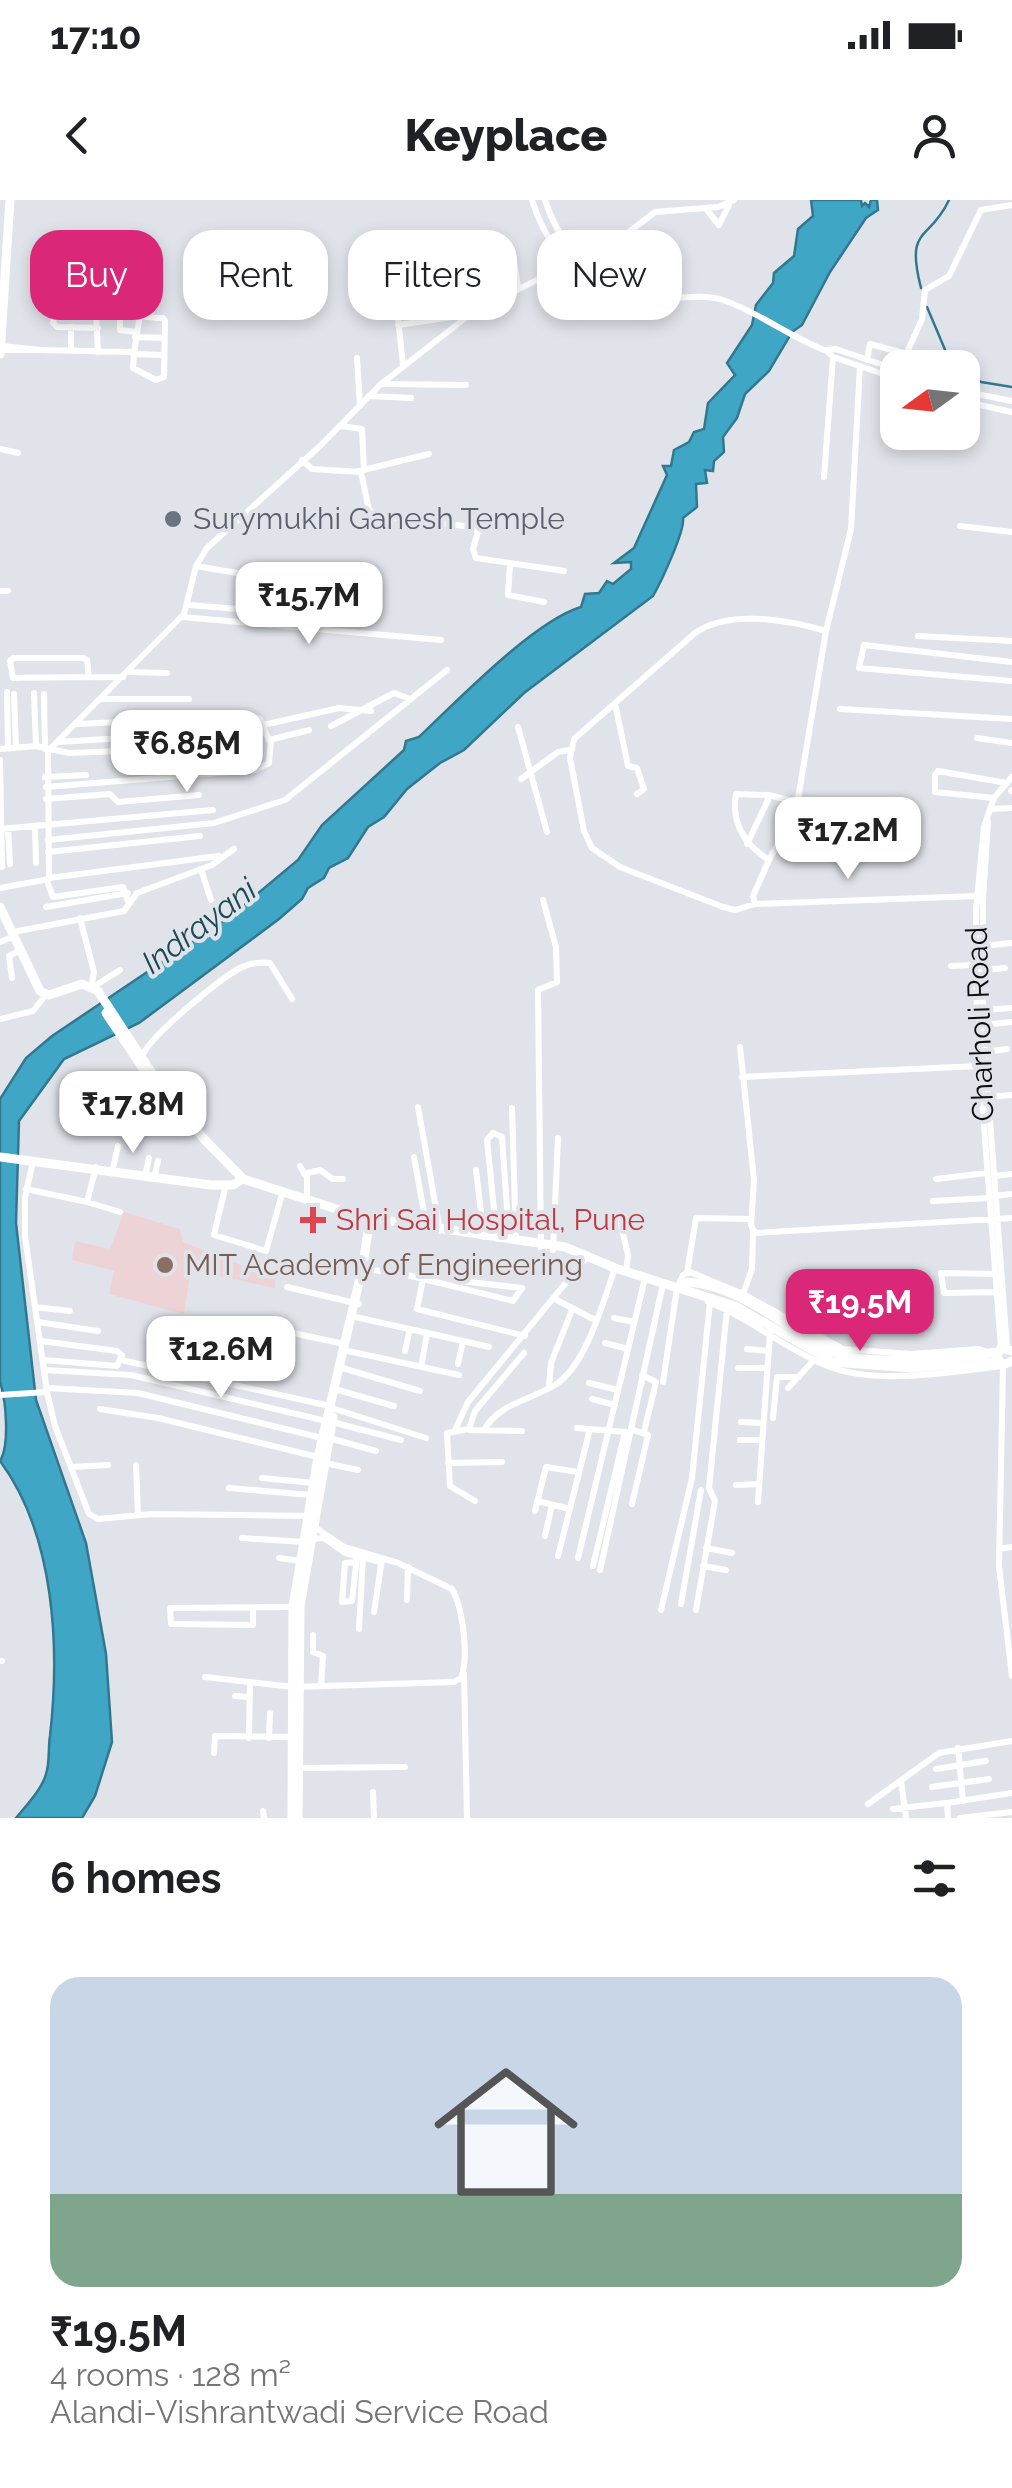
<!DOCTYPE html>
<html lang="en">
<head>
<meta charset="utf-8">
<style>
  body { margin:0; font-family:Raleway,sans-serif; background:#f2f2f2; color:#202124; height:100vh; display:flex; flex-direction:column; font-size:38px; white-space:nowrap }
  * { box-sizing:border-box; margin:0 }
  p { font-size:32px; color:#757577 }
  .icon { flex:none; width:55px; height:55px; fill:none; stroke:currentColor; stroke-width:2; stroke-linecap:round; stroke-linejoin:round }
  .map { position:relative; height:1618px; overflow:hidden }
  .sheet { display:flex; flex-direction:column; background:#fff; flex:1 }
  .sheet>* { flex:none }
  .banner { position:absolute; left:30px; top:30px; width:952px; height:90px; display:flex; gap:20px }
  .needle { width:65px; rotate:255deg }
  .controls { position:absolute; left:880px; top:150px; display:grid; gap:20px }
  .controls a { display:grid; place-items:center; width:100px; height:100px; border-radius:20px; background:#fff; box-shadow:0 5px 15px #0003; font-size:50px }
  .price { position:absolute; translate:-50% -85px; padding:0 22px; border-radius:20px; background:#fff; color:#222; font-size:32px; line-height:65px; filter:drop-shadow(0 2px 5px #0008) }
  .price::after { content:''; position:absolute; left:50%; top:60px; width:30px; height:22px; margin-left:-15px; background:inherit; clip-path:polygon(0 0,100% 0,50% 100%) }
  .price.on { background:#db2777; color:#fff }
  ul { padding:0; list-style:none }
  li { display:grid; align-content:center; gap:20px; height:530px; padding:0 50px }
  li span { display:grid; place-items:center; height:310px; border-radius:30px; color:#555 }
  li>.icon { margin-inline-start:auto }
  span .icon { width:180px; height:180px; fill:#fffc; stroke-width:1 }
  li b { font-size:42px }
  h2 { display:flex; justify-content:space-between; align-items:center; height:120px; padding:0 50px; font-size:42px }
  .tag { padding:0 35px; border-radius:30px; background:#fff; box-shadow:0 5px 15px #0003; font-size:35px; line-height:90px }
  .tag.on { background:#db2777; color:#fff }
  .status { display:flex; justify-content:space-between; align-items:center; height:70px; padding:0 50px; background:#fff; direction:ltr }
  .status svg { height:28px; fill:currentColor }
  header { display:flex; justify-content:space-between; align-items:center; height:130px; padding:0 50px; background:#fff; font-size:45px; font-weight:800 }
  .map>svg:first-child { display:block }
  .education { fill:#edd2d6 }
  .water { fill:#40a6c6; stroke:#31788f; stroke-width:2.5 }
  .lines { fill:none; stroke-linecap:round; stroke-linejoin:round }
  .stream { stroke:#31788f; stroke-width:2.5 }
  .minor { stroke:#fff; stroke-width:6 }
  .major { stroke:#fff; stroke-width:9 }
  .worship-dot { fill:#6b7280; stroke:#e0e4ea; stroke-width:4 }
  .health-dot { fill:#e0444e; stroke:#e0e4ea; stroke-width:4 }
  .education-dot { fill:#8d6e63; stroke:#e0e4ea; stroke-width:4 }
  .labels { text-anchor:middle; stroke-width:8; stroke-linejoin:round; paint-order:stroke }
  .worship-label { font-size:30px; fill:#5b616d; stroke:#e0e4ea; text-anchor:start }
  .street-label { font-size:30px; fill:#0d0e10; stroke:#e0e4ea }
  .health-label { font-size:30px; fill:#be3a42; stroke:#e0e4ea; text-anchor:start }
  .education-label { font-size:30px; fill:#785e54; stroke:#e0e4ea; text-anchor:start }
  .water-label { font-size:32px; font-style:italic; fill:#1d4957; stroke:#e0e4ea }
</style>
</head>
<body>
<div class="status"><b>17:10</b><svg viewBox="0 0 49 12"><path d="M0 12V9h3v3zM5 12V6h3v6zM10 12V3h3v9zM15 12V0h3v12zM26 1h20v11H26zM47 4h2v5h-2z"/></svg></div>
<header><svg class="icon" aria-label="back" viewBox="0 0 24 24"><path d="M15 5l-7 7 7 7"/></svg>Keyplace<svg class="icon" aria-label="person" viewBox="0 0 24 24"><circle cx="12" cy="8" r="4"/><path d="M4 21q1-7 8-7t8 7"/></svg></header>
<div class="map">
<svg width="1012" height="1618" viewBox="0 0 1012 1618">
  <rect width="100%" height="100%" fill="#e0e4ea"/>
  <path class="education" d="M124,1012L180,1029L183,1042L275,1079V1088L191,1070L184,1114L109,1094L114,1071L72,1060L75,1041L110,1049Z"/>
  <path class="water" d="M811,0H861L862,6L865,3L869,7L871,0H877L878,10L866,18L830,72L802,125L792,132L769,171L745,194L737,218L723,237L724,252L714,261L713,271L705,270L707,283L696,284L697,307L683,318C685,331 661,382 653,396L524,493L464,550L440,563L407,589L384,617L368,627L348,658L329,668L324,678L308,688L302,699L279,719L139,823L64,859L19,921L16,1023L36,1200L86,1343L106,1454L112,1542L95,1596L82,1618H16C26,1606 42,1589 46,1574C50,1563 48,1547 50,1536C60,1448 55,1335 0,1261C10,1245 6,1200 0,1182V899L26,858L52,836L232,715L298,660L322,625L404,550L406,541L419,537C457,501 534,421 581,407L585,394L599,393L607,381L613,384L631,369V362L614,363L634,348L667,275L663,266H671L674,250L689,242L694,232L704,229L708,203L735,175L727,163L752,125L756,105L773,83L774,73L794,56L798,29L813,16Z"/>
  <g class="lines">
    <path class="stream" d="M921,88C905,25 929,43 949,0
      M927,107L946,152L958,168
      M962,171L981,182L1012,187"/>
    <path class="minor" d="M532,0C548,53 589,96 646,99C672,101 698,92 723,100C759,112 791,138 827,151L833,157L898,179
      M545,0C558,42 585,68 620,93
      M706,9L719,25L729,5
      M513,55L518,87
      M398,125L466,115
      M71,127V150
      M98,128L57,127L53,123L55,111L96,112L98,152
      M137,132L120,130V115C134,113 148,119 163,118L165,121L164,177L156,180L133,168C134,148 137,134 140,115
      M135,137L164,138
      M1,150H41L1,146
      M41,150L132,152
      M827,150L836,149L898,170
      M133,154L163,155
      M357,158L360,206
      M867,160L870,144L907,154
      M403,165L397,108L417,103
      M900,168L922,119L925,90L949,76L981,10L1012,5
      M383,184L466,185
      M962,191L1012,201
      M369,196L411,198
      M962,201L1012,212
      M341,226L362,229L364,270
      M0,249L18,253
      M302,260L312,269L361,272L369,310L376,316L473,327L478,332L473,349L476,358L564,371
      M359,271L429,254
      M824,277L833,157
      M960,326L1012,332
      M510,364L508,395L544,402
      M196,366L372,396
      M0,391H8
      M189,405L297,414
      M182,417L441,440
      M826,431L851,329L860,166
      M918,436L1012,441
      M1012,462L864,445L859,468L1012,481
      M130,472L167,473
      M89,477L87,460L83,458H13L10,461L13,478C49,477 86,477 123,477
      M7,492L8,548
      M34,493L36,546
      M14,494L16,548
      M44,494L45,549
      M103,499H189
      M615,503L628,566L637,568L644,589L637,594
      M840,509L1012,519
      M77,524L251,516L260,519L269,540L309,530
      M263,525L339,508L371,511
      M331,526L394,493L410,499
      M518,527L547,632
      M977,538L1012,543
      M58,542L255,530
      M0,549L36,546L69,553L200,548L241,543L265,531
      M0,560L2,667
      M45,577L86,575
      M521,579L558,552L570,550
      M46,587L255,570L269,563L271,540
      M1011,591L1012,590
      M769,595L796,602
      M994,598L935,592V575L938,571L1007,583
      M46,599L110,594L118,602L199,595
      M990,609L1012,608
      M988,622L983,700V825L1007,1148
      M35,626L36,663
      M8,628L10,664
      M0,629L213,610
      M48,640L214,623L285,600L447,470
      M747,644L768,600L767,595L736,594C731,624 745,645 769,660L753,696L755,704L977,696
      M48,652L200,636
      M201,669L211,700
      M49,678L219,656
      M47,681L53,697L123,687L129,704
      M0,688L49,679L48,551L184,414L196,366L207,348L320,246L381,184L473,112L621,38L655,12L718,7L734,0
      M755,704L735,710L723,707L620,667L592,648L584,631L570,558L574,539L695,433C729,409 789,420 826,431L796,611L769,660
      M46,707L128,693
      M80,718L94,772L91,788
      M13,732L124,711L137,693L212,665L234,649
      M0,742L15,736
      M982,746L1012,743
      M951,766L975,765
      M982,770L1005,768
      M12,778L9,756L21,750
      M93,787L120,770
      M983,810L1012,808
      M0,819L33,811L45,796
      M983,825L1012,822
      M740,847L754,980L751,1025L755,1033L1012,1018
      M984,852L1007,849
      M142,857C147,838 220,779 240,768C249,763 260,762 270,763L292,799
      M742,877L979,866
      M988,897L1012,895
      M418,907L440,1031
      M512,908L516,1041
      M414,957L427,1029
      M33,961L25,998V1036L47,1192L55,1226L89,1314L98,1319L152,1314L308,1316
      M300,966L305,975
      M96,967L87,1002L120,1012
      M113,968L118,946
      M476,970L484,1037
      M146,972L149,958
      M155,974L158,961
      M994,976L1012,974
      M936,979L987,973
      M226,984L214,1035L266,1051L282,994
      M26,989L87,1002
      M995,996L1012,994
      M307,1000V973L320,970L333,979H343
      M933,1001L990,998
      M609,1019L621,1025L628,1055L626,1072
      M497,1039L487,940L493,933L502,937L507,1009
      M541,1048L538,790L557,782L556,747L543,700
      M553,1050L558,938
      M367,1069L403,1074L513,1101L522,1088L461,1081L457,1087
      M687,1073L696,1018L751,1019
      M995,1074L941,1073L944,1093L996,1092
      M423,1079L417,1109L525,1136
      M287,1087L359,1104
      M743,1094L752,1069L753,1032
      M555,1099L595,1120
      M708,1102C750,1118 784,1148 825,1165C874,1186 951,1172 1003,1166
      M35,1107L70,1111
      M351,1116L463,1141L458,1164
      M614,1118L634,1122
      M38,1122L98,1131
      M293,1133L344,1144
      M41,1141L117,1151L122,1155L117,1166L44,1160
      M463,1141L489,1147
      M605,1143L628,1149
      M1001,1148L977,834L976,710L984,627L994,598L1012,577
      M747,1149L768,1151
      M348,1151L459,1175
      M405,1151L410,1129
      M121,1160L330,1206
      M1003,1166L999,1366L1012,1476
      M339,1167L420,1191
      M421,1167L427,1134
      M738,1168H767
      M45,1170L131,1175L326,1221
      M642,1175L656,1182L644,1232
      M663,1182L677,1088L683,1075L690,1072L743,1094L843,1149L911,1154L979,1149L987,1152
      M589,1183L618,1190
      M549,1187L551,1163L572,1110
      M47,1188L138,1193L322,1238
      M788,1188L814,1160
      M338,1190L394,1206
      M0,1195L47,1192
      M592,1199L615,1205
      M100,1209L158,1218L318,1257
      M335,1209L426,1238
      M773,1218L777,1177H799
      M332,1222L401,1240
      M741,1222L762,1223
      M577,1228L625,1232L593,1366
      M455,1230L468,1202L587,1057
      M469,1230L522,1231
      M484,1230C499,1203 531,1200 555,1185C586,1166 603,1102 615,1068
      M329,1238L376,1251
      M740,1240H761
      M325,1263L358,1270
      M448,1263L502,1262
      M136,1265L138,1315
      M71,1267L108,1265
      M262,1278L314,1283
      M736,1285L759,1284
      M229,1288L311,1295
      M475,1301L450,1286L447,1233L469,1229L475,1211L524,1153
      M537,1301L570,1309
      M758,1302L770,1133
      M632,1304L648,1235L633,1230
      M535,1311L546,1267L578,1272
      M545,1336L552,1305
      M242,1338L304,1342
      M312,1339L324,1338L345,1353L381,1362
      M706,1348L732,1353
      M999,1349L1012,1347
      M558,1356L590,1229
      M279,1358L300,1361
      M578,1358L645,1078
      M356,1362L345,1363L342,1402L352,1401L357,1356
      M703,1366L726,1370
      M600,1370L663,1084
      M407,1400L408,1367
      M681,1404L701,1290
      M253,1408V1425L171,1424L170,1408L293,1407
      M661,1410L692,1278L710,1102
      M696,1410L715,1301L709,1288L727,1109
      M374,1412L382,1359
      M359,1429L363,1357
      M313,1435V1452L323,1456L321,1486
      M0,1461H2
      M464,1474L467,1618
      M205,1477L293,1487L454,1482L461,1478C469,1458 463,1408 452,1389L398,1363L344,1347L313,1326
      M235,1496L249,1497
      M249,1538L250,1482
      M269,1538L270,1513
      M958,1548L963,1601
      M214,1553L215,1536L292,1537
      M298,1568L405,1567
      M936,1569L986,1561
      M901,1581L906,1618
      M932,1587L989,1579
      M373,1592L374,1618
      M868,1604L939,1553L1012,1541
      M893,1609L946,1603
      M263,1611L264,1618
      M948,1618L947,1603L1012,1593
      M960,1618L1012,1612"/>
    <path class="major" d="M0,154L10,0
      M0,707L40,791L49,795L82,784L98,791L149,869L203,938L243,979L358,1016L565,1047L615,1068L735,1106L833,1162L912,1168L998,1162
      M106,813L142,867
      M0,957L211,985H233L243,979
      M678,1089L688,1082C743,1086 786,1130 834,1152C868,1167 959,1158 997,1152
      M1012,1151L1001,1148L996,1157L1003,1165L1012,1161
      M292,1618L293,1407L318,1257L363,1065L370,1018
      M298,1618L300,1406L333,1217"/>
  </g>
  <circle class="worship-dot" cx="173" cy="319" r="10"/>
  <path class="health-dot" d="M308 1005h10v10h10v10h-10v10h-10v-10h-10v-10h10z"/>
  <circle class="education-dot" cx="165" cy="1065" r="10"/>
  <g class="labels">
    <g class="worship-label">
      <text x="193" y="329">Surymukhi Ganesh Temple</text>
    </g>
    <g class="street-label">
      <text transform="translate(980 824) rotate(-92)" y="10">Charholi Road</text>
    </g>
    <g class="health-label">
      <text x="336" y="1030">Shri Sai Hospital, Pune</text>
    </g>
    <g class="education-label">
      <text x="185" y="1075">MIT Academy of Engineering</text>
    </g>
    <g class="water-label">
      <text transform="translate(199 726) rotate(-37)" y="11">Indrayani</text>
    </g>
  </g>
</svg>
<div class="controls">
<a><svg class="needle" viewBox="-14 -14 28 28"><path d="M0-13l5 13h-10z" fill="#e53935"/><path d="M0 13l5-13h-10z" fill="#757577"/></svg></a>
</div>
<b class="price" style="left:309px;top:447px">₹15.7M</b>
<b class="price" style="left:187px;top:595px">₹6.85M</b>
<b class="price" style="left:848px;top:682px">₹17.2M</b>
<b class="price" style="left:133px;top:956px">₹17.8M</b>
<b class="price on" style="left:860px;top:1154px">₹19.5M</b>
<b class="price" style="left:221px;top:1201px">₹12.6M</b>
<div class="banner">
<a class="tag on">Buy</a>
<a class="tag">Rent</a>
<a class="tag">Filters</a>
<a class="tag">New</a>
</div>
</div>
<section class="sheet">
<h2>6 homes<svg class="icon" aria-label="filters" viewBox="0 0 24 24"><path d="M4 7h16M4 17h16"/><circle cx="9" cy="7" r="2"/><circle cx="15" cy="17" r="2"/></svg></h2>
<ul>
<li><span style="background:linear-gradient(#c9d6e8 70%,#7fa58c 0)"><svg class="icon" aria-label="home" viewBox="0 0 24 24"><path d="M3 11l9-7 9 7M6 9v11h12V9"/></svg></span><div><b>₹19.5M</b><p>4 rooms · 128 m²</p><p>Alandi-Vishrantwadi Service Road</p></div></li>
</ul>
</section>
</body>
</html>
